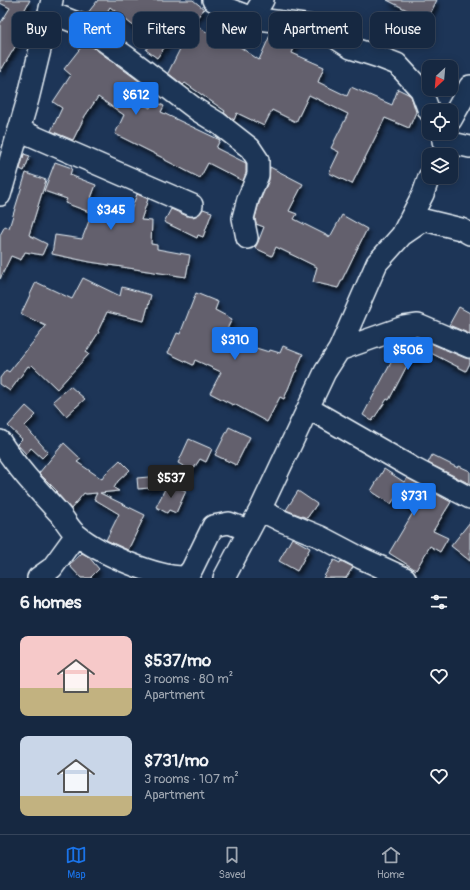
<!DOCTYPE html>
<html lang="en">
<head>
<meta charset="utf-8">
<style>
  body { margin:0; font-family:Pangolin,sans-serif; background:#23344c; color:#f1f3f6; height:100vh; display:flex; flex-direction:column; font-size:15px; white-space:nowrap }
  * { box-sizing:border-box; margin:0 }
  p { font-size:13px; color:#9ea6b1 }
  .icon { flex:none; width:22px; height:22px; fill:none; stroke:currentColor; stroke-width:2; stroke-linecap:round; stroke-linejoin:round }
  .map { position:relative; height:578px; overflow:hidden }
  .sheet { display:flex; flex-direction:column; background:#162841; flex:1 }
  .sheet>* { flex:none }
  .banner { position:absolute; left:12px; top:12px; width:446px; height:36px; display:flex; gap:8px }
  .needle { width:26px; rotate:206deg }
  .buttons { position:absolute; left:422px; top:60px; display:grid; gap:8px }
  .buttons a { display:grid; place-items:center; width:36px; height:36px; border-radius:8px; background:#162841; box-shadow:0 2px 10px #0003,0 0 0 1px #35445a; font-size:20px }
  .price { position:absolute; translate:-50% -34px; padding:0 9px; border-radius:4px; background:#1a73e8; color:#fff; font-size:13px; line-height:26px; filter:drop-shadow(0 1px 2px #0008) }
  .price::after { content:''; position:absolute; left:50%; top:24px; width:12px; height:9px; margin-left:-6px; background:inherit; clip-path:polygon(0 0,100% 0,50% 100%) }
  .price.on { background:#222; color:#fff }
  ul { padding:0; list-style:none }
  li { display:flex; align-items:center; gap:12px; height:100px; padding:0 20px }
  li span { display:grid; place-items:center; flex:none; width:112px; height:80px; border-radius:8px; color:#555 }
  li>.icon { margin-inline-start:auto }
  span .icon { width:48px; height:48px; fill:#fffc; stroke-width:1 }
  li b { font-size:17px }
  h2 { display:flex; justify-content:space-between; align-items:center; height:48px; padding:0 20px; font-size:17px }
  .pill { padding:0 14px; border-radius:8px; background:#162841; box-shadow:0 2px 10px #0003,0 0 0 1px #35445a; font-size:14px; line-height:36px }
  .pill.on { background:#1a73e8; color:#fff }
  .dock { display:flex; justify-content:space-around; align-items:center; height:56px; border-top:1px solid #35445a; background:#162841; font-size:11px; color:#9ea6b1 }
  .dock a { display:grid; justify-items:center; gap:2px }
  .dock .on { color:#1a73e8 }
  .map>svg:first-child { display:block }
  .building { fill:#63606d; stroke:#e8f1f8; filter:url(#shadow) }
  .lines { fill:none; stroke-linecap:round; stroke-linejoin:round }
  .minor-casing { stroke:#e8f1f8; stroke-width:24 }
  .minor { stroke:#1d3557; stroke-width:21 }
</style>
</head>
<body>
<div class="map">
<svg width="470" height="578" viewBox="0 0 470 578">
  <defs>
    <filter id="shadow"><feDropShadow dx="2.5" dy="4.5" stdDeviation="2" flood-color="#0009"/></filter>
  </defs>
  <rect width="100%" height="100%" fill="#1d3557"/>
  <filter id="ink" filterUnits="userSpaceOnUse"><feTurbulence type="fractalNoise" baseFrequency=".025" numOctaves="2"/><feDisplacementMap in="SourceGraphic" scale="8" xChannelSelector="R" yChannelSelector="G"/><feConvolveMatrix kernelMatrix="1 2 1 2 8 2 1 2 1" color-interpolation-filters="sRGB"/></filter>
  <g filter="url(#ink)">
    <path class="building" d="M0,0H30L18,22L27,27L0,72V24L10,8L0,3Z
      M98,0H193L204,9L191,25L183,21L157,58L146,50L152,41L110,7L100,23L87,14Z
      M387,0H437L427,20Z
      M193,23L220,41L224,36L259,60L271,33L299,36L292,53L324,67L318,82L347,96L351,87L392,105L398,89L408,94L411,96L416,112L409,128L385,118L352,184L329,173L339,152L331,148L348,114L309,95L296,122L272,110L264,126L237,113L234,120L224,113L225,111L185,83L183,85L168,73Z
      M83,40L139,81L129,96L150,108L154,101L164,106L161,112L220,140L216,148L246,163V173L243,181L208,163L200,178L165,160V159L115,134L124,115L98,97L85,116L73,140L51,131L62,108L53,102L71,75L64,69L82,46L80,45Z
      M24,154L30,156L24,171L20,169Z
      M55,162L72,168L70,175L96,185L91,198L130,213L137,194L148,199L141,220L152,221L151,244L157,245V249L190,255L186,277L90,262L52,254L55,235L82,239L92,213L65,203L67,199L44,191Z
      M270,167L303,184L289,211L297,214L294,219L330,237L342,215L367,229L338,288L313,282L317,267L276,247L272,256L255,248L258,242L264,227L256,224L255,218L259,203L269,180Z
      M26,173L46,180L29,235L47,244L42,255L25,252L21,260L11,256L0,279V235L5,226L9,228Z
      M171,209L187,216L193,217L199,214L203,209L212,212L203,237L198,235L197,238L164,222Z
      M83,278L120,296L122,287L151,295L144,321L107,312L98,331L99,332L86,352L89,354L57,389L32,365L30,367L28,366L10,391L0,384V378L6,370L9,372L46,326L21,314L36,282L72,299Z
      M196,293L218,302L215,310L232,319L224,335L244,341L243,344L269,352L270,350L280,353L283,346L303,354L296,372H295L284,399L280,397L267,422L234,404L233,405L210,393L221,372L195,360L193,365L168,353L177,333L180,334Z
      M459,307L470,313V334L449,325Z
      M416,337L465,358L470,359V363L466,371L423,349L417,361L411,358L389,400L387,399L372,421L363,415L393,359L396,361L407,339Z
      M70,386L85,399L66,416L53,401Z
      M26,406L36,415L25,426L48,452L42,458L31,448L26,454L17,444L22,439L8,426Z
      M229,427L250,437L236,465L215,455Z
      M189,439L212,449L206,462L200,459L192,471L178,463Z
      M64,443L81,459L77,462L102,479L106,473L120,460L130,470L118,481L114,488L119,491L100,493L145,515L128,550L106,540L119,514L94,499L97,493L86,494L84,493L71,509L56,492L57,491L39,473Z
      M432,455L458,468L459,466L470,471V484L428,463Z
      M384,469L404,482L407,478L451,502L433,531L448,538L440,552L430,546L416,570L389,553L414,511L395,498L391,504L371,491Z
      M160,476L161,487L138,489L137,478Z
      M168,483L186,491L176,513L169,510L167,513L156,507Z
      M298,491L317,504L307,518L286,510Z
      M470,522V561L451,546Z
      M292,538L310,548L297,571L279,561Z
      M82,553L88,556L99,569L90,578H81L69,565Z
      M334,560L340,563L341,561L353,567L346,578H323Z"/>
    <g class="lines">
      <defs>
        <path id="minor" d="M213,0L226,8L252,18L319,27L351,48L379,57L397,64L421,90L429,111
          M49,12L82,25L127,57L197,110L218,123L250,148L258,160V175L248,199L243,218L247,238
          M252,18L263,0
          M451,120L470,86
          M19,130L192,205
          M443,141L470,147
          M0,195L28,99L52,0
          M403,233L423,194L429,177
          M339,350L377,263L402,235L424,220L461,229L470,234
          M308,408L411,467L470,498
          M0,441C17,468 39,491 60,514C66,521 70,530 77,535C100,554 158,578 186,577L192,569L213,526L229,523L248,530
          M260,510L282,521L321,537L361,558L405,578
          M38,578L52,568L76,535
          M224,578L260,510L325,372L339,350L404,327L418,325L470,347"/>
      </defs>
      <use href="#minor" class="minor-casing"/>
      <use href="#minor" class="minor"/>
    </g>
  </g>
</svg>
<div class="buttons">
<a><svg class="needle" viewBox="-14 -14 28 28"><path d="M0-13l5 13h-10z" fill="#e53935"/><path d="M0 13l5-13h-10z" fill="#9ea6b1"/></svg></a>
<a><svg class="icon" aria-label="locate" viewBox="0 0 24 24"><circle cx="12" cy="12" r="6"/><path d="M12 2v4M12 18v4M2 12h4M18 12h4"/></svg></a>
<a><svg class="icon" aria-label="layers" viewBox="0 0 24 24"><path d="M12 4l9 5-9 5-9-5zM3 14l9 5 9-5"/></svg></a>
</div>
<b class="price" style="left:136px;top:116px">$612</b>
<b class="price" style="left:111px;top:231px">$345</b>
<b class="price" style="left:235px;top:361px">$310</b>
<b class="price" style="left:408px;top:371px">$506</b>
<b class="price on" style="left:171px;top:499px">$537</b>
<b class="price" style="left:414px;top:517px">$731</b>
<div class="banner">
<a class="pill">Buy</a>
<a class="pill on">Rent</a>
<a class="pill">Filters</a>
<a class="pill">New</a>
<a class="pill">Apartment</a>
<a class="pill">House</a>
</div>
</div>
<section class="sheet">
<h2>6 homes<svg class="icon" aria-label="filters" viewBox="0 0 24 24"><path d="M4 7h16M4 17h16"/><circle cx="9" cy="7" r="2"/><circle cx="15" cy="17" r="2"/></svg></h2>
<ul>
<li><span style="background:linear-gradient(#f6c9c9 65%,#c2b280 0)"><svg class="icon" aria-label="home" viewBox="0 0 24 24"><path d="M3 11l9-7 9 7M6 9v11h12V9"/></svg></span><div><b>$537/mo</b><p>3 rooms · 80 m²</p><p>Apartment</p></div><svg class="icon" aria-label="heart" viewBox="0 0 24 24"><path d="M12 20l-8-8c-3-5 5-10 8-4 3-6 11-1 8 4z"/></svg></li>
<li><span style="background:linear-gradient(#c9d6e8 75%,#c2b280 0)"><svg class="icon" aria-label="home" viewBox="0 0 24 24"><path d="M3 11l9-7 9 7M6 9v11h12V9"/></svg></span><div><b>$731/mo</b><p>3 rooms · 107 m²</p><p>Apartment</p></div><svg class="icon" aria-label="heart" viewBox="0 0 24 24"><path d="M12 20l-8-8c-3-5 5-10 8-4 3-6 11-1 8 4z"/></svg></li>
</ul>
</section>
<nav class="dock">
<a class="on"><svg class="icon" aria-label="map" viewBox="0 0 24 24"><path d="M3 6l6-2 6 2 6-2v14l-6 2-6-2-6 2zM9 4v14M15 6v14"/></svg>Map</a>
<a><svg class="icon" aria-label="saved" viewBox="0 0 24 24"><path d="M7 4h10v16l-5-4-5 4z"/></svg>Saved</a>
<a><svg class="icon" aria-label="home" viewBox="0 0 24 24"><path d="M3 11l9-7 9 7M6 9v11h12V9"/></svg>Home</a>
</nav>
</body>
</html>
